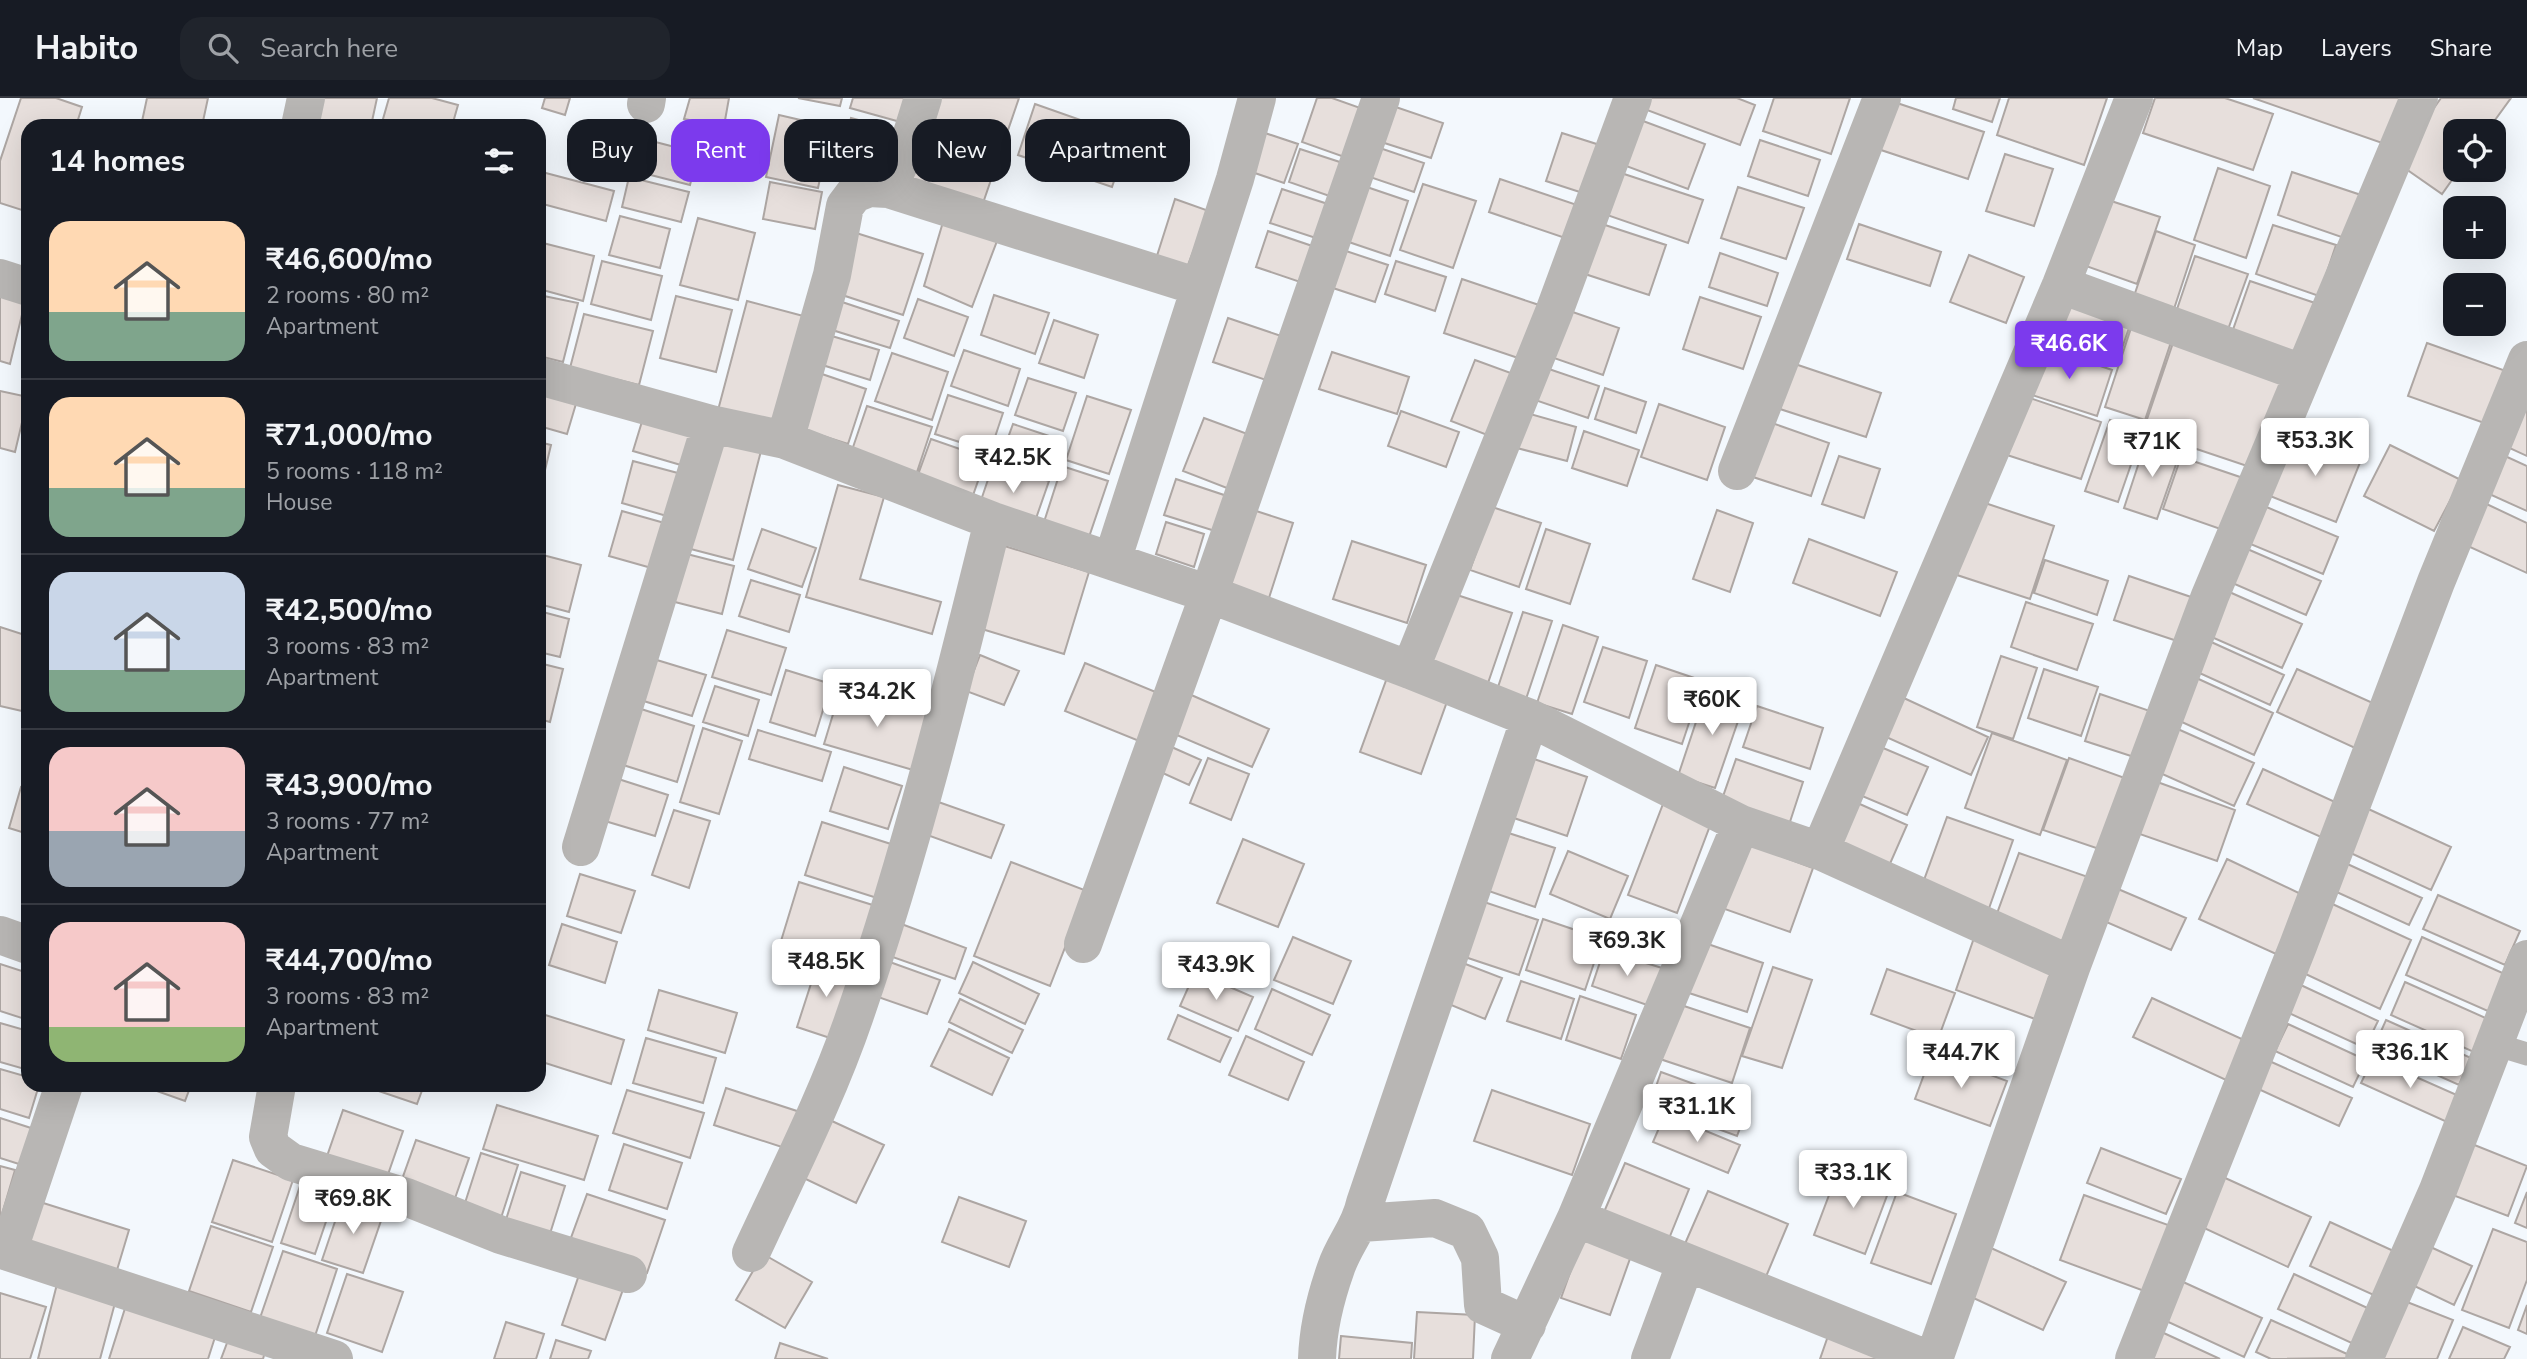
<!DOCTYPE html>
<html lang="en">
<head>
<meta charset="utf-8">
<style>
  body { margin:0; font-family:"Nunito Sans",sans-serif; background:#20242c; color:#f1f3f6; height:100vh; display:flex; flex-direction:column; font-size:26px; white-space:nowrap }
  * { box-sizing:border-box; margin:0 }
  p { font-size:23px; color:#9ea1a6 }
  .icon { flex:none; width:38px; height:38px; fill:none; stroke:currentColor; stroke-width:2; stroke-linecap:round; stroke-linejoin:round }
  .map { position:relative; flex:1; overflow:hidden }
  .sheet { position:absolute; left:21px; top:21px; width:525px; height:973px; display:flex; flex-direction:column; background:#171b24; border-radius:21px; box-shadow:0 7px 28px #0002 }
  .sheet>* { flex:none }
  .banner { position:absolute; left:567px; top:21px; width:665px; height:63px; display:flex; gap:14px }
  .tools { position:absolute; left:2443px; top:21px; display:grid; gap:14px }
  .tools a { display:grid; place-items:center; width:63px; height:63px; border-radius:14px; background:#171b24; box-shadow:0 7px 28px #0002; font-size:35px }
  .price { position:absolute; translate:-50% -60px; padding:0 16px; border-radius:7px; background:#fff; color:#222; font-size:23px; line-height:46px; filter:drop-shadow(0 2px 4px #0008) }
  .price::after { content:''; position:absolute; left:50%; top:42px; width:21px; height:16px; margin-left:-10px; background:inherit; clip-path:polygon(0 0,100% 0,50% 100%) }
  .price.selected { background:#7c3aed; color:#fff }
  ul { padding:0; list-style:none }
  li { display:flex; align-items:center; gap:21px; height:175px; padding:0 28px }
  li+li { border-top:2px solid #363941 }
  li span { display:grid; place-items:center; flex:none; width:196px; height:140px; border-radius:21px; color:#555 }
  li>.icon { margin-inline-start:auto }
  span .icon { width:84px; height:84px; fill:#fffc; stroke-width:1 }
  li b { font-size:30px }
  h2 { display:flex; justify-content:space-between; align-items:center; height:84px; padding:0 28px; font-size:30px }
  .pill { padding:0 24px; border-radius:21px; background:#171b24; box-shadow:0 7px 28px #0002; font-size:24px; line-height:63px }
  .pill.selected { background:#7c3aed; color:#fff }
  header { display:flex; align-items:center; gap:42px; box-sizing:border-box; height:98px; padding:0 35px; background:#171b24; border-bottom:2px solid #363941 }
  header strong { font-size:33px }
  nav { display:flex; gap:38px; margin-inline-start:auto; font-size:24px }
  .search { width:490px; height:63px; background:#20242c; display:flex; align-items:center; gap:18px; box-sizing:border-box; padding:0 24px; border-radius:21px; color:#9ea1a6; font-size:26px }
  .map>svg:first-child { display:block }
  .building { fill:#e7dfdc; stroke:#ada6a3; stroke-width:2 }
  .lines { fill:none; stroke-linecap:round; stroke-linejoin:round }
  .lane { stroke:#b8b6b4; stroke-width:23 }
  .street { stroke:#b8b6b4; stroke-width:38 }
</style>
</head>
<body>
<header>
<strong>Habito</strong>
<div class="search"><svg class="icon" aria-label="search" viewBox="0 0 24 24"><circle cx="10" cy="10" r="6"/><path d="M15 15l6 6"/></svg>Search here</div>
<nav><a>Map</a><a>Layers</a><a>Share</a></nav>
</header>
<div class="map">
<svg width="2527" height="1261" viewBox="0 0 2527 1261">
  <rect width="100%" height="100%" fill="#f3f8fd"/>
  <path class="building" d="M21,0H56L82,9L76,28H28V114L0,105V63Z
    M147,0H208L202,28H141Z
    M318,0H377L371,28H311Z
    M389,0H432L458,7L452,28H381Z
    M545,0H570L565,17L542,10Z
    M690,0H729L724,28L684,21Z
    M798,0H842L840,8Z
    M853,0H912L904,25L850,10Z
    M934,0H1019L982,108L906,82Z
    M1317,0H1332L1366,12L1350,61L1302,44Z
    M1643,0H1737L1755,7L1740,47L1639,9Z
    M1774,0H1850L1831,56L1763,33Z
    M1956,0H2000L1992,24L1953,11Z
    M2009,0H2107L2084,67L1997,37Z
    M2155,0H2225L2273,16L2253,72L2143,35Z
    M2253,0H2401L2385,46Z
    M2441,0H2511L2487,33H2455V72H2459L2442,96L2396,64Z
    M1894,4L1984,34L1968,81L1878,51Z
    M1384,5L1443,25L1431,60L1372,41Z
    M1035,6L1129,39L1112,89L1018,57Z
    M779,17L831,29L818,90L766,79Z
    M851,20L892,31L883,69L842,58Z
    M1635,20L1705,46L1688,91L1618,65Z
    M1259,33L1298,46L1284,85L1246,72Z
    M1562,35L1606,49L1589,97L1546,83Z
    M640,40L698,55L690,87L631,72Z
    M1760,42L1820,62L1808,98L1748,78Z
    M1371,47L1424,65L1414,94L1361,76Z
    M1300,51L1352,68L1341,102L1289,84Z
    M2005,56L2053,71L2034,128L1986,113Z
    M2218,70L2270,88L2246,160L2194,142Z
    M542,74L614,93L606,123L539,105Z
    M1618,74L1703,102L1688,145L1604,116Z
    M2292,74L2367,99L2353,143L2278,117Z
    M629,79L689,94L681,124L622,109Z
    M1500,81L1586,110L1574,143L1489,114Z
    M770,84L822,94L815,131L763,121Z
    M1355,85L1408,103L1390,158L1337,140Z
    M1423,86L1476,103L1453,170L1400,152Z
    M1738,89L1804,110L1786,161L1721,140Z
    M1282,91L1340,110L1328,144L1270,125Z
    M1175,101L1209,113L1186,172L1155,164Z
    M2105,101L2160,119L2137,186L2083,167Z
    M620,118L670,131L660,170L609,157Z
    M698,120L755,135L738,202L680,187Z
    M943,124L997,143L972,209L924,188Z
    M1602,126L1666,147L1649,197L1585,176Z
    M1859,126L1941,154L1930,188L1847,161Z
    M2273,127L2336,147L2319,198L2256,176Z
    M1268,133L1324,152L1312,188L1256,169Z
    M2156,133L2195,147L2172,217L2132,204Z
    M853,134L923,156L903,217L833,194Z
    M539,144L594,158L583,203L539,191Z
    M1337,150L1388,167L1375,204L1324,187Z
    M1720,155L1778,175L1767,208L1709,189Z
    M1969,157L2024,179L2006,225L1950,204Z
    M2195,158L2248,176L2226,237L2174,220Z
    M602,163L662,178L651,222L591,206Z
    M1396,163L1446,179L1435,213L1385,196Z
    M1462,181L1539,207L1521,261L1444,235Z
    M2250,183L2315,205L2293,269L2228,246Z
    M0,189L27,196L10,266L0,263Z
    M539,197L578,205L563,264L539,258Z
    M994,197L1049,215L1035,256L981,237Z
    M676,198L732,212L716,274L660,260Z
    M1700,199L1761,219L1743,271L1683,251Z
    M2060,200L2131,224L2116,268L2045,244Z
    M918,201L968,219L954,258L904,240Z
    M747,203L807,219L777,331L717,316Z
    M839,203L899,223L890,250L829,231Z
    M1564,211L1619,230L1603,277L1548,258Z
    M584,216L653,233L639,287L570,270Z
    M1228,220L1287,240L1272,284L1213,264Z
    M2134,221L2174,235L2145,322L2105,309Z
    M1054,222L1098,237L1084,280L1039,265Z
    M825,236L879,252L870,282L816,265Z
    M2174,242L2286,280L2256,371L2143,333Z
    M2427,245L2506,273L2487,326L2408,298Z
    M2042,248L2112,272L2097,318L2026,295Z
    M964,252L1020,271L1008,308L951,288Z
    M1332,254L1409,279L1397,316L1319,291Z
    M892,255L948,274L932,322L875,303Z
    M1475,262L1519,278L1495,340L1451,323Z
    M1795,266L1881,295L1866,339L1780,311Z
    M1543,269L1599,288L1588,320L1532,301Z
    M816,274L866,291L848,346L798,330Z
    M1028,280L1076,295L1063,333L1015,317Z
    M539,288L578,299L567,336L539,328Z
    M1605,290L1646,304L1636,335L1595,321Z
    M0,293L28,299L15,354L0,350Z
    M948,297L1003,315L990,354L935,336Z
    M2527,297V358L2503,347Z
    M1087,298L1131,312L1109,376L1066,362Z
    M2024,298L2101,324L2081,381L2004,356Z
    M1659,306L1725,329L1707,382L1641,359Z
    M867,308L932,329L915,380L850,358Z
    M1401,313L1459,334L1446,369L1388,348Z
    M1523,314L1576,329L1567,363L1513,349Z
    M644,317L701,334L691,370L633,353Z
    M1204,320L1253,338L1232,392L1183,373Z
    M2110,322L2143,332L2118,404L2085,393Z
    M1772,325L1829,345L1811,398L1753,379Z
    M1013,326L1061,342L1050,376L1001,359Z
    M1584,333L1639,352L1627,388L1572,370Z
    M2295,335L2361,362L2336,424L2270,398Z
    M712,336L762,349L733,462L683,449Z
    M2147,340L2181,352L2157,421L2124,410Z
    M931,341L986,360L971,403L915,385Z
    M539,344L551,347L541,389L539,388Z
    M2390,347L2461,382L2434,433L2364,398Z
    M1839,358L1880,371L1864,420L1822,406Z
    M2505,358L2527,368V413L2487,395Z
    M2181,359L2246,381L2229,434L2163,411Z
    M633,363L689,378L677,421L622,405Z
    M994,364L1049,383L1033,429L978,411Z
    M1062,368L1108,383L1089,439L1044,424Z
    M1176,381L1227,398L1215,433L1164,417Z
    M838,387L884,399L860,481L941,504L932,536L806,499Z
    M2478,402L2527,425V475L2459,444Z
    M1982,404L2054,428L2030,501L1957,477Z
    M2264,408L2338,439L2323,476L2248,445Z
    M1492,409L1541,425L1519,489L1470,472Z
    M1247,410L1293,425L1268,503L1221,487Z
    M1717,412L1753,425L1730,494L1693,481Z
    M622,413L675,428L662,473L609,458Z
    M1166,424L1204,436L1194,469L1156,456Z
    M762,431L816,450L802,489L748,471Z
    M1546,431L1590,446L1570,506L1526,491Z
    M1809,441L1897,474L1880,518L1793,485Z
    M1352,443L1426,467L1407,525L1333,501Z
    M998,446L1089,474L1064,556L972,528Z
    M2245,450L2321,483L2306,517L2230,484Z
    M679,454L734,468L722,516L667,502Z
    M539,456L581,467L569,514L539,506Z
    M2045,462L2108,483L2097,517L2034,495Z
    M2129,478L2194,500L2180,544L2114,522Z
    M751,482L800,497L789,534L739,518Z
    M2227,493L2302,526L2282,570L2207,537Z
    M1454,496L1512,515L1488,585L1430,567Z
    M2026,504L2093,526L2077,572L2011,549Z
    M539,513L569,521L560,559L539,554Z
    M1523,514L1552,523L1526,601L1497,592Z
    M1563,527L1598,539L1572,616L1537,605Z
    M0,529L28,538V588L22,613L0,608Z
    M727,532L786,550L771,597L712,579Z
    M2209,543L2284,577L2270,607L2195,573Z
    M1603,549L1647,563L1629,620L1584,604Z
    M980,557L1019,573L1004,607L966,593Z
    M2001,558L2037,570L2013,641L1977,629Z
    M647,559L706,577L692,618L634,600Z
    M539,565L563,571L550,624L539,621Z
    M1085,565L1163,597L1144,645L1065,613Z
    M1656,567L1703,583L1682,646L1635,630Z
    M2044,571L2098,589L2081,638L2028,620Z
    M2297,571L2375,606L2355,650L2277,614Z
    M786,572L831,586L815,638L770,624Z
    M1388,577L1449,598L1421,676L1360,654Z
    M2192,578L2273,615L2254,657L2173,620Z
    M715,588L759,602L748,638L703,624Z
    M1708,588L1746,600L1715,690L1678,678Z
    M841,590L929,616L913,672L824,646Z
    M1893,595L1988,639L1971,677L1875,634Z
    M1189,596L1269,631L1252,669L1172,635Z
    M2100,596L2150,613L2134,659L2085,643Z
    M1757,608L1823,630L1810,671L1743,649Z
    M638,610L694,628L677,684L620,666Z
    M2171,628L2254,665L2234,708L2151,671Z
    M703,630L742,643L719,716L680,704Z
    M758,632L831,654L822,683L749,661Z
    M1992,635L2067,662L2040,737L1965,710Z
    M1167,647L1201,662L1189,687L1156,672Z
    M1876,647L1928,669L1907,717L1855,695Z
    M1208,660L1249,676L1231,722L1190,705Z
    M1531,660L1587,679L1567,738L1511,719Z
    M2069,660L2136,684L2111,755L2043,732Z
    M1736,661L1803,684L1787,733L1719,710Z
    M844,669L902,688L888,731L830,713Z
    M2263,671L2346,709L2330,743L2247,706Z
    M609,678L668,697L655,738L595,720Z
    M2149,681L2235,712L2217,763L2131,733Z
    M21,689L28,691V736L9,730Z
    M927,700L1004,727L991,760L916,733Z
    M1853,703L1907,727L1889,768L1835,745Z
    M1663,706L1711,725L1677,815L1628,797Z
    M2364,709L2451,749L2431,792L2344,752Z
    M674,712L710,723L689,790L652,777Z
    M1947,719L2013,742L1987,816L1920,793Z
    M822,724L894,747L877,800L805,777Z
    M1496,731L1555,750L1535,809L1477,789Z
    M1243,741L1304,766L1278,829L1217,805Z
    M1743,744L1813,770L1790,834L1719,809Z
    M1568,753L1628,778L1610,821L1550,796Z
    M2019,755L2091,780L2068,847L1995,821Z
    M2227,761L2303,797L2276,856L2199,821Z
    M1011,764L1087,793L1050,888L974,858Z
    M2343,764L2422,800L2409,827L2330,791Z
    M580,776L635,793L621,835L567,818Z
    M799,784L879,809L861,868L781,843Z
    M2118,791L2186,820L2171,852L2104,823Z
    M2438,797L2520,833L2505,867L2423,831Z
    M1472,800L1538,822L1519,877L1453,855Z
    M2328,804L2411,842L2380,911L2297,872Z
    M1543,821L1602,841L1585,892L1526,872Z
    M896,824L966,850L955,881L884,856Z
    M562,826L617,844L605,885L549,867Z
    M1975,837L2054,865L2035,921L1956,892Z
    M1293,839L1351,863L1333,906L1274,882Z
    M2422,839L2507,877L2490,914L2406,877Z
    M1702,844L1763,865L1747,914L1686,894Z
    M1604,852L1662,870L1650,908L1592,888Z
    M819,861L855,872L833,941L797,929Z
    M1455,862L1502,880L1485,921L1439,902Z
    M887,863L940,882L927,916L875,898Z
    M973,864L1039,896L1025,926L959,895Z
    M0,866L28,875V922L0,913Z
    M1773,869L1812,882L1782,970L1742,958Z
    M1887,871L1955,895L1938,941L1871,916Z
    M1195,874L1253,899L1238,933L1180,908Z
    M2290,882L2378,923L2365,950L2278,910Z
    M1521,883L1574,901L1561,941L1507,923Z
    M2405,884L2490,922L2476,955L2391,917Z
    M1272,891L1330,917L1312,957L1255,931Z
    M659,892L737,915L725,955L648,932Z
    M1580,898L1636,917L1621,961L1566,942Z
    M2152,900L2244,942L2226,982L2133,939Z
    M960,901L1023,932L1012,955L949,924Z
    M1678,906L1750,930L1732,985L1660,961Z
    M539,915L624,942L611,986L539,963Z
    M1178,917L1231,940L1220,964L1168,941Z
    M2386,922L2471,960L2459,987L2374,949Z
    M0,925L28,933V972L0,964Z
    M2288,926L2366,962L2353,989L2275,953Z
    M949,931L1009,960L992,997L931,968Z
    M1246,938L1304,964L1288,1002L1229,977Z
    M646,940L716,960L703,1005L633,985Z
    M1932,955L2007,983L1990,1028L1915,1001Z
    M2373,960L2459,998L2447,1024L2361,985Z
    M2267,962L2352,1000L2339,1028L2254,989Z
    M0,971L28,979V987H39L29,1020L0,1011Z
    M1661,974L1749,1006L1737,1038L1650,1006Z
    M140,987H191L185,1003Z
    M361,987H424L417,1006Z
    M726,990L800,1014L788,1051L714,1027Z
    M627,992L704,1015L690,1060L613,1035Z
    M1492,992L1590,1026L1572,1077L1474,1043Z
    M497,1007L598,1038L584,1082L483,1051Z
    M343,1012L403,1033L385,1085L325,1064Z
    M1665,1016L1740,1047L1728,1075L1653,1044Z
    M821,1018L884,1047L856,1105L793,1075Z
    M0,1020L34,1031L22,1067L0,1060Z
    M416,1042L469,1060L453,1106L400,1087Z
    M2462,1042L2527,1068L2508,1118L2442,1093Z
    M624,1046L682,1065L667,1111L609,1092Z
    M2101,1050L2181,1081L2166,1116L2087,1085Z
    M481,1055L518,1067L501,1120L464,1108Z
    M233,1062L293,1082L272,1144L212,1124Z
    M1625,1065L1689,1091L1666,1148L1601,1121Z
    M0,1068L15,1072L0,1123Z
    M1840,1068L1891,1087L1865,1156L1814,1137Z
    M521,1074L565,1088L548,1142L504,1128Z
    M2212,1074L2311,1119L2288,1169L2189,1123Z
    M301,1085L335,1097L315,1156L281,1145Z
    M1708,1093L1788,1126L1765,1181L1684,1148Z
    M1897,1094L1956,1116L1931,1186L1871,1165Z
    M2527,1094V1130L2515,1125Z
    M587,1096L665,1122L647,1175L568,1148Z
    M2084,1097L2171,1128L2147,1194L2060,1162Z
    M959,1099L1026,1123L1009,1169L942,1144Z
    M343,1100L384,1114L363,1175L322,1162Z
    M40,1104L129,1132L117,1172L27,1145Z
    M2330,1124L2398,1155L2378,1199L2310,1168Z
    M211,1128L273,1149L251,1214L189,1193Z
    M2493,1131L2527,1144V1182L2509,1230L2462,1212Z
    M1583,1138L1632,1155L1610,1217L1561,1200Z
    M2424,1146L2472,1168L2454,1207L2406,1184Z
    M1991,1150L2066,1184L2043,1232L1969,1198Z
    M283,1153L337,1171L315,1238L260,1220Z
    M763,1156L812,1184L785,1230L736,1202Z
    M582,1168L626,1183L605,1242L562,1227Z
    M347,1176L403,1194L382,1254L327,1235Z
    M2294,1176L2374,1213L2358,1248L2278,1211Z
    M2181,1183L2262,1220L2244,1259L2164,1222Z
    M57,1186L115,1205L100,1261H38Z
    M0,1195L46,1209L30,1261H0Z
    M2402,1202L2453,1222L2437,1261H2378Z
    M127,1204L217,1233L208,1261H109Z
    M2527,1207V1236L2518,1232Z
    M1417,1214L1475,1217L1473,1261H1414Z
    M2271,1222L2356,1260L2271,1261L2256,1254Z
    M506,1224L544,1236L536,1261H494Z
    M2463,1229L2510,1249L2504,1261H2449Z
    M2155,1231L2220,1261H2141Z
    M230,1237L266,1250L263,1261H221Z
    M1341,1238L1412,1245L1411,1261H1339Z
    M1828,1238L1890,1261H1820Z
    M556,1242L591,1253L588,1261H550Z
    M780,1245L828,1261H775Z"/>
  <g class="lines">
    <path class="lane" d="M2494,946L2527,956"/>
    <path class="street" d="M646,6L647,0
      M300,28L306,0
      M888,91L1199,189
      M0,180L28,189
      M2061,187L2302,275
      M539,278L711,326L785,342L993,423L1209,496L1410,572L1530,620L1741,726L1820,753L2072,867L2210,498L2419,0
      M785,342L832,177L845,108L854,96L869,90L888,91L910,42L923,0
      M1737,373L1882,0
      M1112,463L1235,81L1257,0
      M1410,572L1554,214L1633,0
      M581,749L711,326
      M1820,753L2061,187L2134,0
      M0,837L28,847
      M1083,846L1209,496L1381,0
      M277,987L268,1039L273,1051L291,1064L406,1099L501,1137L628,1176
      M1576,1120L1927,1261
      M1361,1125L1435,1120L1467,1133L1480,1160L1483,1207L1527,1227
      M0,1151L8,1154L64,987
      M8,1154L334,1261
      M751,1155C787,1077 827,999 855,917C911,755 952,589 993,423
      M1317,1261C1318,1231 1326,1198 1336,1170C1344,1146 1360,1130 1365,1105L1530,620
      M1510,1261L1576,1120L1741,726
      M1650,1261L1686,1164
      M1934,1261L2072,867
      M2134,1261L2298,848L2436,484L2527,262
      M2364,1261L2438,1092L2527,861"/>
  </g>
</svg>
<div class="tools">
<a><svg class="icon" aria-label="locate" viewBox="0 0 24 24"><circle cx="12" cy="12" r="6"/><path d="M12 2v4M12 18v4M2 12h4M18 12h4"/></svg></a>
<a>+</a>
<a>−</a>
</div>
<b class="price selected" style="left:2069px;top:283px">₹46.6K</b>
<b class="price" style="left:2315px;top:380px">₹53.3K</b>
<b class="price" style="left:2152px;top:381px">₹71K</b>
<b class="price" style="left:1013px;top:397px">₹42.5K</b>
<b class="price" style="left:877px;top:631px">₹34.2K</b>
<b class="price" style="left:1712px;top:639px">₹60K</b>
<b class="price" style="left:1627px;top:880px">₹69.3K</b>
<b class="price" style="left:826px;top:901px">₹48.5K</b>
<b class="price" style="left:1216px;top:904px">₹43.9K</b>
<b class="price" style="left:1961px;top:992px">₹44.7K</b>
<b class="price" style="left:2410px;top:992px">₹36.1K</b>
<b class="price" style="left:1697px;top:1046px">₹31.1K</b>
<b class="price" style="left:1853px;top:1112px">₹33.1K</b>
<b class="price" style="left:353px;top:1138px">₹69.8K</b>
<div class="banner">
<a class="pill">Buy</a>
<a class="pill selected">Rent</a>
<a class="pill">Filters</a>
<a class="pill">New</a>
<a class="pill">Apartment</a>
</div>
<section class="sheet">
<h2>14 homes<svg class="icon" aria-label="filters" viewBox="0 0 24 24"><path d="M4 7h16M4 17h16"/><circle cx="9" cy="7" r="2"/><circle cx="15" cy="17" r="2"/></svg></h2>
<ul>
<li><span style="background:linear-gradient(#ffd9b3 65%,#7fa58c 0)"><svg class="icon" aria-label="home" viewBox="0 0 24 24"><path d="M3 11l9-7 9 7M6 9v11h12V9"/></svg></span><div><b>₹46,600/mo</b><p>2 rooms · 80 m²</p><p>Apartment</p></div></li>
<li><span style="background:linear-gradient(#ffd9b3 65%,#7fa58c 0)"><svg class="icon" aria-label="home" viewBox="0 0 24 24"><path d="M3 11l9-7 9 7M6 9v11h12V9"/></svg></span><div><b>₹71,000/mo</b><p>5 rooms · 118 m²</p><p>House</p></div></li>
<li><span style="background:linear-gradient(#c9d6e8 70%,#7fa58c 0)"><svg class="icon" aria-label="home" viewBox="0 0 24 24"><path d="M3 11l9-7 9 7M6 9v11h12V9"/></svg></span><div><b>₹42,500/mo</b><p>3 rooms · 83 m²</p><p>Apartment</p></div></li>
<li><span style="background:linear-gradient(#f6c9c9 60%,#9aa5b1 0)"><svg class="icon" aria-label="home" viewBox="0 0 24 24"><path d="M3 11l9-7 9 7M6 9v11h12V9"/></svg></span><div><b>₹43,900/mo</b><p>3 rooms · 77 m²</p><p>Apartment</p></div></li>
<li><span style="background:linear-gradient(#f6c9c9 75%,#8fb573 0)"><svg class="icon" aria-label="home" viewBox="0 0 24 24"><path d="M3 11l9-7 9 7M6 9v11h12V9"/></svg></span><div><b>₹44,700/mo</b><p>3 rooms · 83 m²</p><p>Apartment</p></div></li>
</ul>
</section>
</div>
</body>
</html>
